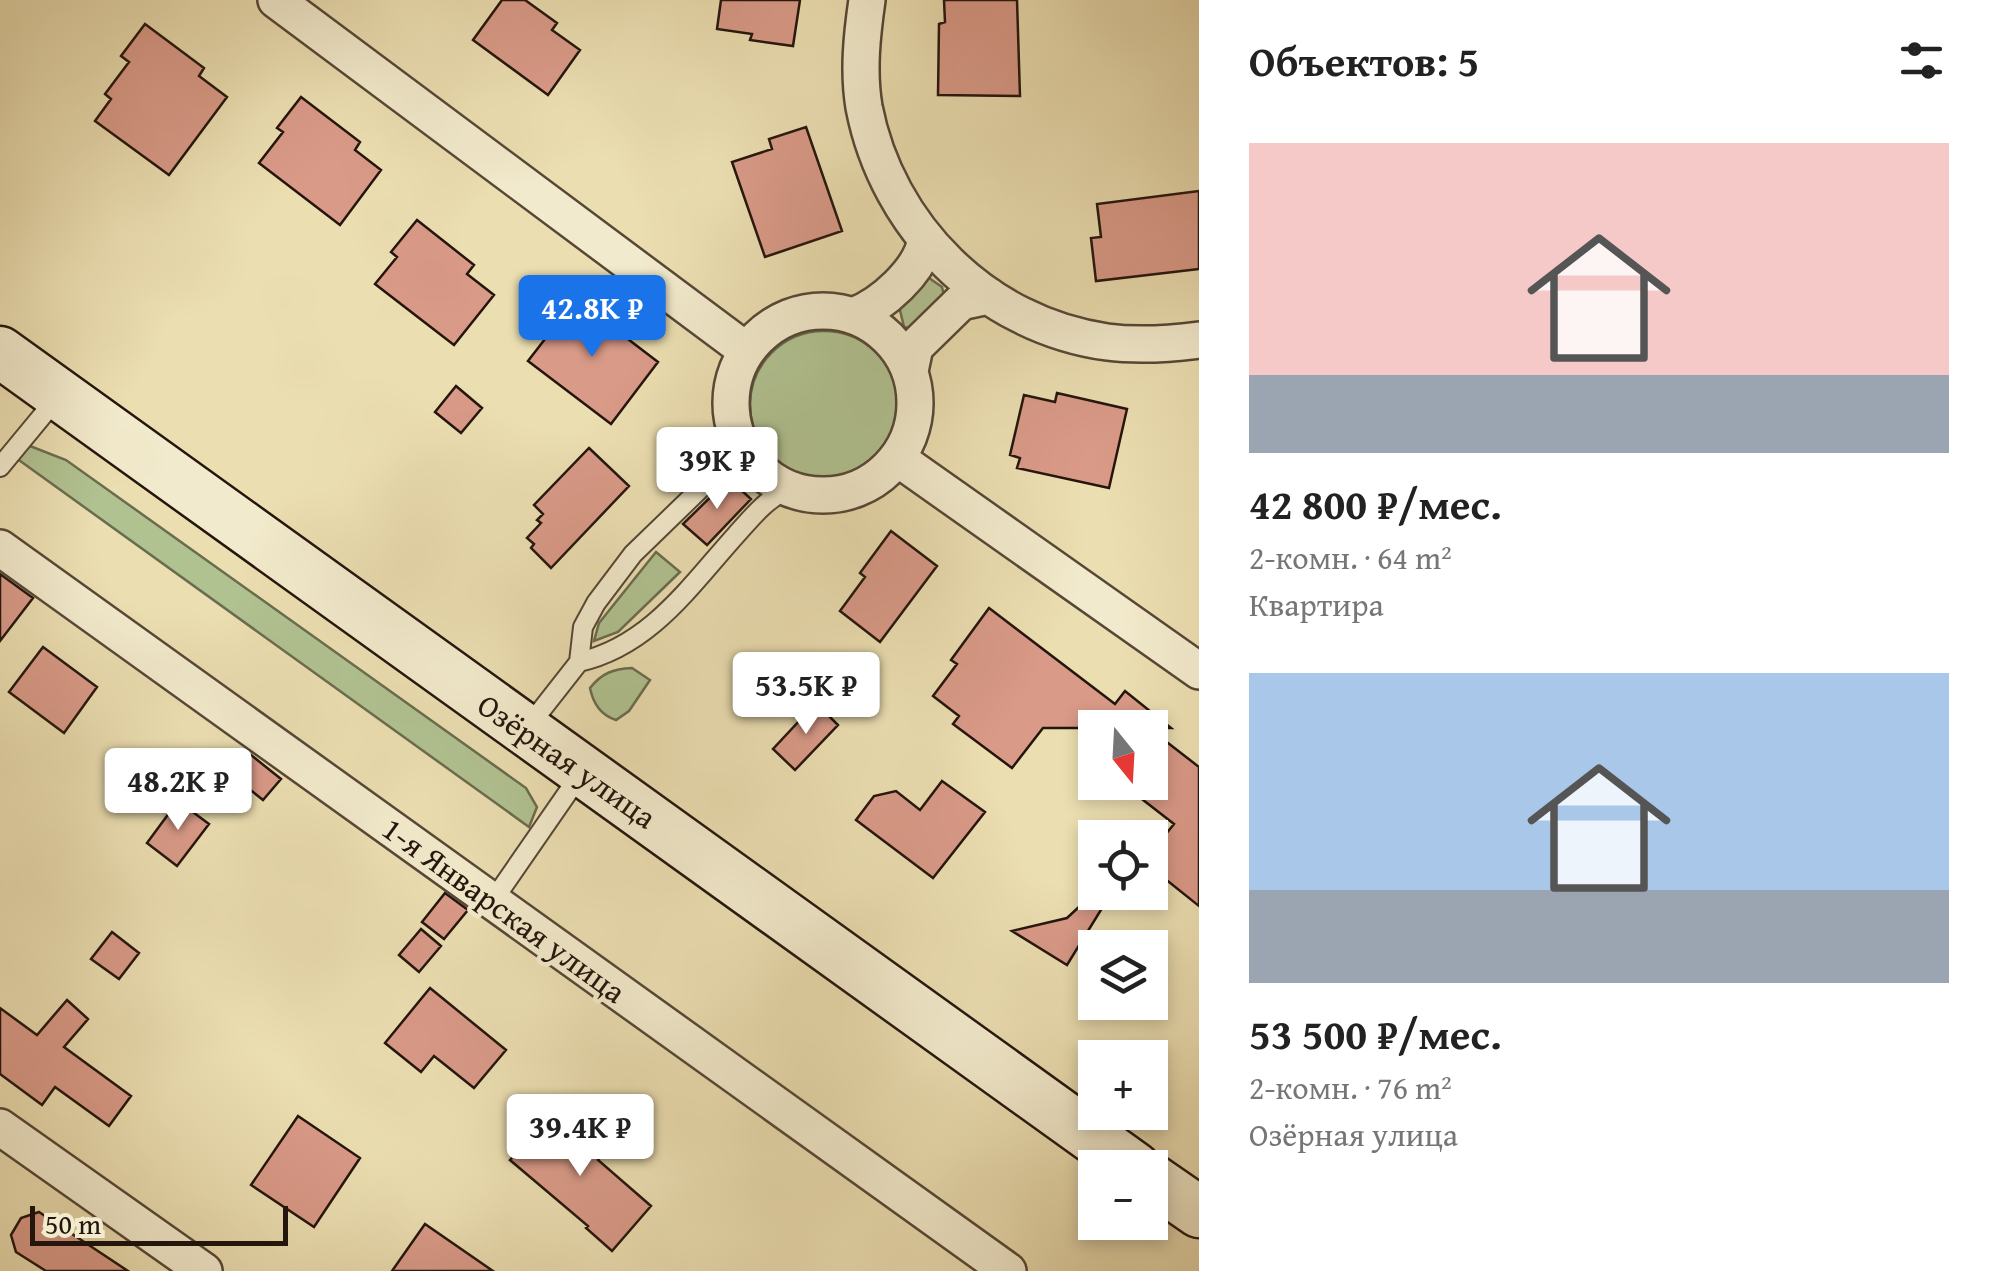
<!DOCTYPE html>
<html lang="ru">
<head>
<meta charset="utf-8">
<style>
  body { margin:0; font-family:"Gentium Book Plus",serif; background:#f2f2f2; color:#222; height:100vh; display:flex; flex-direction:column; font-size:38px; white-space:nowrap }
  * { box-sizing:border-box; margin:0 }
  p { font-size:32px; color:#767676 }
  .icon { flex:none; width:55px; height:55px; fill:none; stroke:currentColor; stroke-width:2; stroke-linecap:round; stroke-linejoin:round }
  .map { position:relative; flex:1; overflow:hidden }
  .panel { display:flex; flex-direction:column; background:#fff; width:800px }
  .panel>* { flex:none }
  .needle { width:65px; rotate:162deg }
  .controls { position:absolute; left:1078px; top:710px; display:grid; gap:20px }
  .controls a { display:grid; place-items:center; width:90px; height:90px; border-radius:0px; background:#fff; box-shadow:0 5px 15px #0003; font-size:50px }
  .scale { position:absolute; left:30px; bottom:25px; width:258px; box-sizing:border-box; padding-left:10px; border:5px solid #24150d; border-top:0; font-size:28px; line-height:35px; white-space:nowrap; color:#24150d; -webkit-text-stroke:8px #f2eacc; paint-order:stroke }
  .price { position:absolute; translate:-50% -85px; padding:0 22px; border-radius:10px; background:#fff; color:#222; font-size:32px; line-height:65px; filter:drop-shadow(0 2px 5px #0008) }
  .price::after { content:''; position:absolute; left:50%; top:60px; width:30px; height:22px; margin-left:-15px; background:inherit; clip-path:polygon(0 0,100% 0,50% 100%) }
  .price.on { background:#1a73e8; color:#fff }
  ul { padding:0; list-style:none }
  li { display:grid; align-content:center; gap:20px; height:530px; padding:0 50px }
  li span { display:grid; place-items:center; height:310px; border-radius:0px; color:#555 }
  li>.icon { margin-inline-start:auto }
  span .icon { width:180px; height:180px; fill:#fffc; stroke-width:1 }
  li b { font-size:42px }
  h2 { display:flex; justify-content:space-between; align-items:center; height:120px; padding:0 50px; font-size:42px }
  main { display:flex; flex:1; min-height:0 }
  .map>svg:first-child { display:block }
  .green { fill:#b1c291; stroke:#6a6c4f; stroke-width:2.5 }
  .building { fill:#d99a88; stroke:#24150d; stroke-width:2.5 }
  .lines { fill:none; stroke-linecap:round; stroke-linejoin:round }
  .lane-casing { stroke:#564736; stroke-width:22 }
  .street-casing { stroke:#564736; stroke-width:40 }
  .secondary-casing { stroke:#24150d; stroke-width:55 }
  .lane { stroke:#f2eacc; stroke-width:18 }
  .street { stroke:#f2eacc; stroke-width:35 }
  .secondary { stroke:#f2eacc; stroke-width:50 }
  .labels { text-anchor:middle; stroke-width:9; stroke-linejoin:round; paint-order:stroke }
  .street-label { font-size:32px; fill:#24150d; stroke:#f2eacc }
</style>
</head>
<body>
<main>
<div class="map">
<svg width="1199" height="1271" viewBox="0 0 1199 1271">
  <rect width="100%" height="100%" fill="#ebdeb1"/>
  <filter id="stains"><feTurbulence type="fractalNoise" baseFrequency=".002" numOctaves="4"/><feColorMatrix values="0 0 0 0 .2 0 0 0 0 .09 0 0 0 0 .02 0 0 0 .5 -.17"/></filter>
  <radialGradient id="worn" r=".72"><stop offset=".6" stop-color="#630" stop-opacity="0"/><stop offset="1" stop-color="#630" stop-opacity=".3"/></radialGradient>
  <path class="green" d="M929,278L942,287L944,296L914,329L904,327L899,306L912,289Z
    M750 405a74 74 0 1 1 148 0a74 74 0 1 1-148 0Z
    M30,446L66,460L526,788L537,807L529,827L16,458Z
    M656,552L680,572L618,632L594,641L599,623Z
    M632,668L650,680L629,711L616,720C600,715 593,703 590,688C602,673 613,669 632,668Z"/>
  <path class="building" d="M502,0H525L557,23L552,30L580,50L548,95L473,40Z
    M721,0H800L793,46L750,40L752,34L717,29Z
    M944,0H1017L1020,96L938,95L939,24L945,22Z
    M145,24L204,68L199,76L227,97L169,175L95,121L111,99L105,94L129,62L121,56Z
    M301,97L360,142L355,150L381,170L340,225L259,163L283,132L277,128Z
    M806,127L842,231L765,257L732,162L772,149L769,139Z
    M1199,191V269L1096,281L1091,238L1101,237L1097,204Z
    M417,220L474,265L467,274L494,295L454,345L375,284L397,257L391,252Z
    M569,294L658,362L611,424L528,361L552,330L546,325Z
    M456,386L482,408L461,433L435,412Z
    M1057,393L1127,409L1109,488L1017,468L1020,458L1010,455L1024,395L1055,402Z
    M589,448L629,486L551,568L531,548L534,544L527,538L541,523L537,520L543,514L534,505Z
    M729,479L751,499L707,545L683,524Z
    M891,531L937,566L880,642L840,611L865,577L860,573Z
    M0,574L33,598L0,641Z
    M989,608L1115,704L1125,691L1171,728H1043L1012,768L953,724L959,716L933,696L957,664L951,660Z
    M43,647L97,687L64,733L9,692Z
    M816,703L838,725L795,770L773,749Z
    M1150,729L1199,767V906L1154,870L1163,858L1153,850L1174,824L1120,782H1150Z
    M251,755L281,779L263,800L234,777Z
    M942,781L985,812L933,878L856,820L874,796L896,791L920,810Z
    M178,801L209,824L177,866L147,843Z
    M1095,892H1112L1067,965L1012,931L1067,918Z
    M445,893L468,910L444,939L422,922Z
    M421,929L441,946L419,972L399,955Z
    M112,932L139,953L119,979L91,959Z
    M430,988L506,1050L474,1088L434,1056L421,1072L385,1043Z
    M67,1000L88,1019L64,1047L131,1096L109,1126L55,1087L42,1105L0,1074V1008L37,1035Z
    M554,1108L605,1152L598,1160L651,1206L612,1251L586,1228L588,1226L510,1160Z
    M298,1116L360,1158L314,1227L251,1185Z
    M39,1212L128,1271H46L16,1252L11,1235L21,1218Z
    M425,1224L493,1271H392Z"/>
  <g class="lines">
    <defs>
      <path id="lane" d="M0,467L57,398
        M579,662C650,646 690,586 736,535C752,517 766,500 788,488
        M528,727L579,662L583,627L596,603L633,554L730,460L739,440
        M492,902L582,772"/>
      <path id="street" d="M276,0L747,351
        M867,0C862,35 858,71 864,107C887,227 985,325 1107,342C1138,346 1168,344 1199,340
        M731 403a92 92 0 1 1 184 0a92 92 0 1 1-184 0Z
        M853,316C882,305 921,271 926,239
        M910,371L915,347L961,302L989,296
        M897,458L1199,671
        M0,548L1008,1271
        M0,1127L204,1271"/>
      <path id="secondary" d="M0,352L1135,1168
        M1150,1178L1199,1212"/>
    </defs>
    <use href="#lane" class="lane-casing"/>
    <use href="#street" class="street-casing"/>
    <use href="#secondary" class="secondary-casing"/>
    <use href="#lane" class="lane"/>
    <use href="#street" class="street"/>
    <use href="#secondary" class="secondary"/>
  </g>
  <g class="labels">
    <g class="street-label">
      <text transform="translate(567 761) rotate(35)" y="11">Озёрная улица</text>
      <text transform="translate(504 910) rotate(36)" y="11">1-я Январская улица</text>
    </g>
  </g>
  <rect width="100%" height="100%" filter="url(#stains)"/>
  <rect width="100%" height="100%" fill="url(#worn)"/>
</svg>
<div class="controls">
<a><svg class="needle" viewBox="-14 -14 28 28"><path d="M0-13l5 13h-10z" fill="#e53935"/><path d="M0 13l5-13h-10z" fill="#767676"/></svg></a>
<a><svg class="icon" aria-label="locate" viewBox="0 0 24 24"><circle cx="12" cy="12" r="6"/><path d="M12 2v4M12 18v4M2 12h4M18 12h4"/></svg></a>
<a><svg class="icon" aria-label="layers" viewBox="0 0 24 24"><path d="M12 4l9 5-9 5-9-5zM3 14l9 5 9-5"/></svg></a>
<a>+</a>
<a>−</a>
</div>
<div class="scale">50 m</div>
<b class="price on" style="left:592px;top:360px">42.8K ₽</b>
<b class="price" style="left:717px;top:512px">39K ₽</b>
<b class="price" style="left:806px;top:737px">53.5K ₽</b>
<b class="price" style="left:178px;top:833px">48.2K ₽</b>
<b class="price" style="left:580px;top:1179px">39.4K ₽</b>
</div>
<section class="panel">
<h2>Объектов: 5<svg class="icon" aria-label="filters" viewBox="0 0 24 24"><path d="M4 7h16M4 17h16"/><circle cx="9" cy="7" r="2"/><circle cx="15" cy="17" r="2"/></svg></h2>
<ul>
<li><span style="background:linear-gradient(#f6c9c9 75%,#9aa5b1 0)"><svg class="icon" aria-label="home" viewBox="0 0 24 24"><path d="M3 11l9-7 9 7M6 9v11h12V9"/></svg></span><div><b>42 800 ₽/мес.</b><p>2-комн. · 64 m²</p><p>Квартира</p></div></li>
<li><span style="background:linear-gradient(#a9c7e8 70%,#9aa5b1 0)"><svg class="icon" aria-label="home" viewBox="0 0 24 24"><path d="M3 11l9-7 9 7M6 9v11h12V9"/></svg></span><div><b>53 500 ₽/мес.</b><p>2-комн. · 76 m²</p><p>Озёрная улица</p></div></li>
</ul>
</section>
</main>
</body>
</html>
